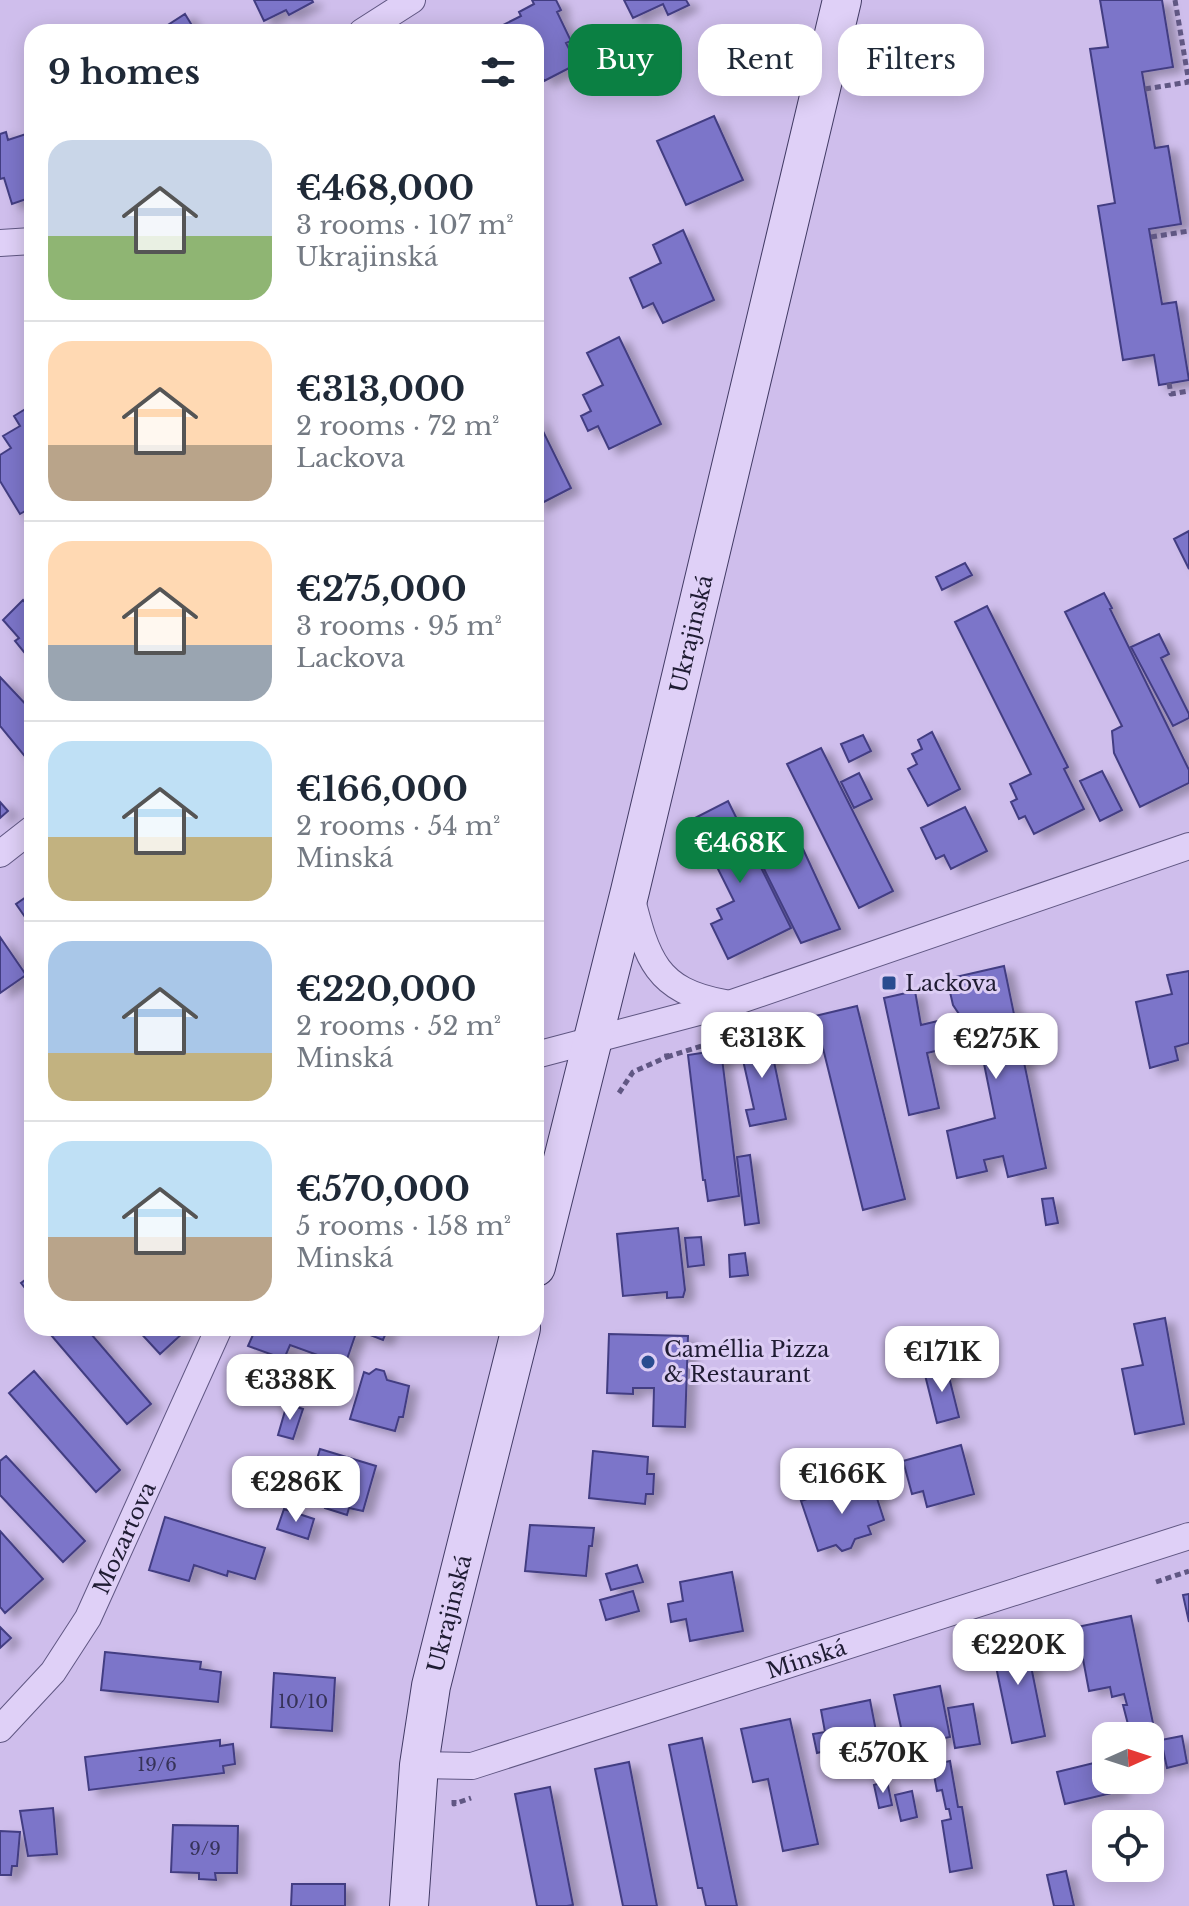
<!DOCTYPE html>
<html lang="en">
<head>
<meta charset="utf-8">
<style>
  body { margin:0; font-family:"Libre Baskerville",serif; background:#f6f6f7; color:#1f2937; height:100vh; display:flex; flex-direction:column; font-size:30px; white-space:nowrap }
  * { box-sizing:border-box; margin:0 }
  p { font-size:26px; color:#747a83 }
  .icon { flex:none; width:44px; height:44px; fill:none; stroke:currentColor; stroke-width:2; stroke-linecap:round; stroke-linejoin:round }
  .map { position:relative; flex:1; overflow:hidden }
  .panel { position:absolute; left:24px; top:24px; width:520px; height:1312px; display:flex; flex-direction:column; background:#fff; border-radius:24px; box-shadow:0 4px 20px #0003 }
  .panel>* { flex:none }
  .banner { position:absolute; left:568px; top:24px; width:500px; height:72px; display:flex; gap:16px }
  .needle { width:52px; rotate:87deg }
  .controls { position:absolute; left:1092px; top:1722px; display:grid; gap:16px }
  .controls a { display:grid; place-items:center; width:72px; height:72px; border-radius:16px; background:#fff; box-shadow:0 4px 20px #0003; font-size:40px }
  .price { position:absolute; translate:-50% -68px; padding:0 18px; border-radius:16px; background:#fff; color:#222; font-size:26px; line-height:52px; filter:drop-shadow(0 2px 4px #0008) }
  .price::after { content:''; position:absolute; left:50%; top:48px; width:24px; height:18px; margin-left:-12px; background:inherit; clip-path:polygon(0 0,100% 0,50% 100%) }
  .price.current { background:#0b8043; color:#fff }
  ul { padding:0; list-style:none }
  li { display:flex; align-items:center; gap:24px; height:200px; padding:0 24px }
  li+li { border-top:2px solid #e0e1e3 }
  li span { display:grid; place-items:center; flex:none; width:224px; height:160px; border-radius:24px; color:#555 }
  li>.icon { margin-inline-start:auto }
  span .icon { width:96px; height:96px; fill:#fffc; stroke-width:1 }
  li b { font-size:34px }
  h2 { display:flex; justify-content:space-between; align-items:center; height:96px; padding:0 24px; font-size:34px }
  .chip { padding:0 28px; border-radius:24px; background:#fff; box-shadow:0 4px 20px #0003; font-size:28px; line-height:72px }
  .chip.current { background:#0b8043; color:#fff }
  .map>svg:first-child { display:block }
  .building { fill:#7c74c9; stroke:#433e82; stroke-width:2; filter:url(#shadow) }
  .lines { fill:none; stroke-linecap:round; stroke-linejoin:round }
  .minor-casing { stroke:#605783; stroke-width:28 }
  .secondary-casing { stroke:#423b65; stroke-width:40 }
  .path { stroke:#605783; stroke-width:5; stroke-dasharray:6 4; stroke-linecap:butt }
  .minor { stroke:#dfd0f7; stroke-width:26 }
  .secondary { stroke:#dfd0f7; stroke-width:38 }
  .poi-dot { fill:#294c90; stroke:#dccdf4; stroke-width:3 }
  .labels { text-anchor:middle; stroke-width:6; stroke-linejoin:round; paint-order:stroke }
  .number-label { font-size:18px; fill:#363258 }
  .street-label { font-size:22px; fill:#1f1c33; stroke:#dccdf4 }
  .poi-label { font-size:22px; fill:#1f1c33; stroke:#dccdf4; text-anchor:start }
</style>
</head>
<body>
<div class="map">
<svg width="1189" height="1906" viewBox="0 0 1189 1906">
  <defs>
    <filter id="shadow"><feDropShadow dx="9" dy="5" stdDeviation="4" flood-color="#0004"/></filter>
  </defs>
  <rect width="100%" height="100%" fill="#cfbeec"/>
  <path class="building" d="M254,0H312L313,2L289,15L286,10L264,21Z
    M532,0H556L561,10L557,12L571,41L566,43L577,64L544,81L539,69L536,71V32H489L521,16L519,12L534,4Z
    M624,0H686L689,5L668,15L663,4L633,18Z
    M1100,0H1162L1173,67L1142,72L1155,148L1168,146L1181,224L1149,229L1162,304L1176,302L1189,380L1159,385L1154,355L1123,360L1098,206L1115,203L1090,49L1108,47Z
    M185,14L196,32H157Z
    M714,116L743,180L686,205L657,141Z
    M6,132L8,140L26,134L32,152V197L12,204L4,178L0,179V134Z
    M683,230L714,300L663,323L653,303L643,308L630,278L661,263L653,245Z
    M619,337L661,424L609,449L598,426L588,431L581,416L591,411L583,395L603,385L587,353Z
    M32,405V507L20,514L0,481V455L11,448L3,436L20,426L14,416Z
    M536,417L571,488L536,506Z
    M1189,531V569L1174,539Z
    M965,563L972,575L942,590L936,577Z
    M1104,593L1112,608L1110,609L1189,770V783L1140,807L1114,753L1112,731L1122,726L1065,612Z
    M23,600L32,610V662L15,641L19,638L3,620Z
    M987,606L1068,767L1064,769L1084,809L1034,834L1025,816L1019,819L1011,802L1017,799L1010,784L1031,774L955,622Z
    M1159,634L1169,654L1161,658L1189,714V718L1173,726L1131,647Z
    M0,677L32,711V765L0,726Z
    M932,732L960,789L928,806L908,769L917,764L912,754L922,749L918,740Z
    M863,735L871,751L849,762L841,744Z
    M821,748L893,891L859,908L787,764Z
    M1102,771L1122,810L1100,821L1080,781Z
    M859,773L872,799L854,808L841,782Z
    M728,801L791,928L728,959L711,924L722,919L717,909L734,901L693,819Z
    M0,802L8,811L0,818Z
    M965,807L987,851L951,869L944,855L936,859L921,828Z
    M803,849L840,929L801,943L764,869Z
    M32,893V927L16,904Z
    M0,937L26,975L0,993Z
    M1004,966L1046,1168L1008,1177L1003,1156L984,1160L987,1171L957,1178L947,1131L995,1118L978,1034L973,1035L953,1005L947,979Z
    M1189,971V1043L1175,1047L1178,1060L1150,1068L1136,1002L1172,994L1167,975Z
    M915,991L921,1025L942,1020L948,1048L927,1053L939,1108L909,1115L884,998Z
    M857,1006L905,1199L863,1210L815,1016Z
    M768,1033L786,1119L750,1126L746,1110L754,1109L738,1038Z
    M721,1050L739,1196L708,1201L705,1180H703L688,1055Z
    M750,1155L759,1223L745,1225L737,1157Z
    M1053,1198L1058,1223L1046,1225L1042,1199Z
    M678,1228L685,1290L683,1297L667,1298V1292L623,1296L617,1234Z
    M701,1237L704,1265L688,1267L685,1238Z
    M745,1253L748,1275L730,1277L729,1255Z
    M32,1275V1297L21,1283Z
    M1165,1318L1184,1424L1135,1434L1122,1369L1143,1365L1134,1324Z
    M45,1328H86L151,1404L127,1424Z
    M136,1328H180L184,1332L160,1354Z
    M256,1328H340L356,1333L345,1365L290,1345L284,1359L248,1346Z
    M352,1328H388L383,1340Z
    M609,1334L688,1336L685,1427L653,1426L654,1388H633V1394L607,1393Z
    M946,1365L959,1417L937,1423L924,1371Z
    M376,1369L384,1371L387,1380L409,1386L403,1417H399L395,1431L350,1419L364,1372L369,1374Z
    M34,1371L120,1470L96,1492L9,1393Z
    M287,1404L303,1409L293,1439L278,1435Z
    M961,1445L974,1494L927,1507L923,1491L912,1494L903,1461Z
    M320,1449L376,1466L363,1511L349,1508L347,1515L325,1508L327,1501L306,1495Z
    M593,1451L648,1457L647,1474H654L653,1494H646L645,1504L589,1498Z
    M6,1456L85,1541L63,1562L0,1495V1461Z
    M854,1483L857,1492L873,1486L884,1520L868,1526L871,1534L855,1539L851,1548L842,1551L836,1545L818,1551L801,1501Z
    M284,1509L314,1519L308,1539L277,1529Z
    M165,1517L265,1548L255,1579L228,1571L227,1576L194,1565L189,1581L149,1570Z
    M530,1525L594,1528L592,1546H589L586,1576L525,1571Z
    M0,1531L43,1579L5,1613L0,1607Z
    M637,1565L643,1582L611,1590L606,1574Z
    M732,1572L743,1631L690,1641L686,1619L671,1622L668,1604L683,1601L680,1582Z
    M633,1591L639,1611L606,1620L600,1600Z
    M1189,1594V1622L1183,1595Z
    M1131,1616L1162,1767L1150,1770V1736H1131L1123,1705H1127L1124,1694L1112,1697L1110,1687L1089,1691L1077,1627Z
    M0,1627L11,1638L0,1648Z
    M1024,1631L1045,1736L1012,1743L990,1638Z
    M105,1652L201,1662L200,1669L221,1672L218,1702L101,1690Z
    M274,1673L335,1678L332,1731L271,1727Z
    M940,1686L950,1737L905,1746L894,1695Z
    M870,1700L881,1757L833,1767L829,1750L817,1753L813,1734L825,1732L821,1710Z
    M973,1704L980,1744L955,1748L948,1708Z
    M790,1719L818,1844L783,1851L768,1779L753,1782L741,1729Z
    M1182,1736L1187,1763L1167,1768L1161,1740Z
    M702,1738L737,1906H706L702,1888H698L669,1745Z
    M220,1740V1746L233,1744L235,1764L223,1766L224,1773L89,1790L85,1757Z
    M1106,1760V1780H1117L1120,1791L1065,1804L1057,1772Z
    M950,1761L958,1807H962L972,1868L950,1872L942,1821L951,1819L949,1809H946L942,1790L937,1791L932,1765Z
    M629,1762L657,1906H623L595,1769Z
    M887,1781L892,1805L879,1808L874,1785Z
    M550,1787L573,1905L567,1906H537L515,1794Z
    M912,1791L917,1817L901,1821L895,1795Z
    M53,1808L57,1854L28,1856L20,1811Z
    M173,1825L238,1826L237,1873H215L216,1880L199,1879V1873L171,1872Z
    M0,1831L20,1832L17,1866H12L11,1875H0Z
    M1066,1871L1074,1906H1054L1047,1875Z
    M292,1884H345V1906H291Z"/>
  <g class="lines">
    <defs>
      <g id="minor">
        <path d="M362,32L412,0"/>
        <path d="M0,243L32,241"/>
        <path d="M0,854L32,829"/>
        <path d="M631,896C647,959 656,991 725,1003"/>
        <path d="M536,1055L729,1004L1189,846"/>
        <path id="s1" d="M0,1729L53,1672L88,1618L219,1328"/>
        <path id="s2" d="M419,1765L472,1766L1189,1536"/>
      </g>
      <g id="secondary">
        <path id="s3" d="M536,1267L630,891L842,0"/>
        <path id="s4" d="M409,1906L419,1765L431,1686L521,1328"/>
      </g>
    </defs>
    <use href="#minor" class="minor-casing"/>
    <use href="#secondary" class="secondary-casing"/>
    <path class="path" d="M1175,0L1189,83
      M1145,89L1189,82
      M1151,237L1189,231
      M1169,383L1171,394L1189,391
      M667,1057L708,1044
      M619,1093L633,1072L667,1057L666,1051
      M1156,1582L1189,1571
      M454,1800V1804L471,1798"/>
    <use href="#minor" class="minor"/>
    <use href="#secondary" class="secondary"/>
  </g>
  <g class="poi-dot">
    <rect x="881" y="975" width="16" height="16" rx="4"/>
    <circle cx="648" cy="1362" r="8"/>
  </g>
  <g class="labels">
    <g class="number-label">
      <text x="303" y="1708">10/10</text>
      <text x="157" y="1771">19/6</text>
      <text x="205" y="1855">9/9</text>
    </g>
    <g class="street-label">
      <text dy="8" stroke="none"><textPath href="#s3" startOffset="652">Ukrajinská</textPath></text>
      <text dy="8" stroke="none"><textPath href="#s1" startOffset="230">Mozartova</textPath></text>
      <text dy="8" stroke="none"><textPath href="#s4" startOffset="296">Ukrajinská</textPath></text>
      <text dy="8" stroke="none"><textPath href="#s2" startOffset="404">Minská</textPath></text>
    </g>
    <g class="poi-label">
      <text x="905" y="991">Lackova</text>
      <text x="664" y="1357">Caméllia Pizza<tspan x="664" dy="25">&amp; Restaurant</tspan></text>
    </g>
  </g>
</svg>
<div class="controls">
<a><svg class="needle" viewBox="-14 -14 28 28"><path d="M0-13l5 13h-10z" fill="#e53935"/><path d="M0 13l5-13h-10z" fill="#747a83"/></svg></a>
<a><svg class="icon" aria-label="locate" viewBox="0 0 24 24"><circle cx="12" cy="12" r="6"/><path d="M12 2v4M12 18v4M2 12h4M18 12h4"/></svg></a>
</div>
<b class="price current" style="left:740px;top:885px">€468K</b>
<b class="price" style="left:762px;top:1080px">€313K</b>
<b class="price" style="left:996px;top:1081px">€275K</b>
<b class="price" style="left:942px;top:1394px">€171K</b>
<b class="price" style="left:290px;top:1422px">€338K</b>
<b class="price" style="left:842px;top:1516px">€166K</b>
<b class="price" style="left:296px;top:1524px">€286K</b>
<b class="price" style="left:1018px;top:1687px">€220K</b>
<b class="price" style="left:883px;top:1795px">€570K</b>
<div class="banner">
<a class="chip current">Buy</a>
<a class="chip">Rent</a>
<a class="chip">Filters</a>
</div>
<section class="panel">
<h2>9 homes<svg class="icon" aria-label="filters" viewBox="0 0 24 24"><path d="M4 7h16M4 17h16"/><circle cx="9" cy="7" r="2"/><circle cx="15" cy="17" r="2"/></svg></h2>
<ul>
<li><span style="background:linear-gradient(#c9d6e8 60%,#8fb573 0)"><svg class="icon" aria-label="home" viewBox="0 0 24 24"><path d="M3 11l9-7 9 7M6 9v11h12V9"/></svg></span><div><b>€468,000</b><p>3 rooms · 107 m²</p><p>Ukrajinská</p></div></li>
<li><span style="background:linear-gradient(#ffd9b3 65%,#b9a48a 0)"><svg class="icon" aria-label="home" viewBox="0 0 24 24"><path d="M3 11l9-7 9 7M6 9v11h12V9"/></svg></span><div><b>€313,000</b><p>2 rooms · 72 m²</p><p>Lackova</p></div></li>
<li><span style="background:linear-gradient(#ffd9b3 65%,#9aa5b1 0)"><svg class="icon" aria-label="home" viewBox="0 0 24 24"><path d="M3 11l9-7 9 7M6 9v11h12V9"/></svg></span><div><b>€275,000</b><p>3 rooms · 95 m²</p><p>Lackova</p></div></li>
<li><span style="background:linear-gradient(#bfe0f5 60%,#c2b280 0)"><svg class="icon" aria-label="home" viewBox="0 0 24 24"><path d="M3 11l9-7 9 7M6 9v11h12V9"/></svg></span><div><b>€166,000</b><p>2 rooms · 54 m²</p><p>Minská</p></div></li>
<li><span style="background:linear-gradient(#a9c7e8 70%,#c2b280 0)"><svg class="icon" aria-label="home" viewBox="0 0 24 24"><path d="M3 11l9-7 9 7M6 9v11h12V9"/></svg></span><div><b>€220,000</b><p>2 rooms · 52 m²</p><p>Minská</p></div></li>
<li><span style="background:linear-gradient(#bfe0f5 60%,#b9a48a 0)"><svg class="icon" aria-label="home" viewBox="0 0 24 24"><path d="M3 11l9-7 9 7M6 9v11h12V9"/></svg></span><div><b>€570,000</b><p>5 rooms · 158 m²</p><p>Minská</p></div></li>
</ul>
</section>
</div>
</body>
</html>
